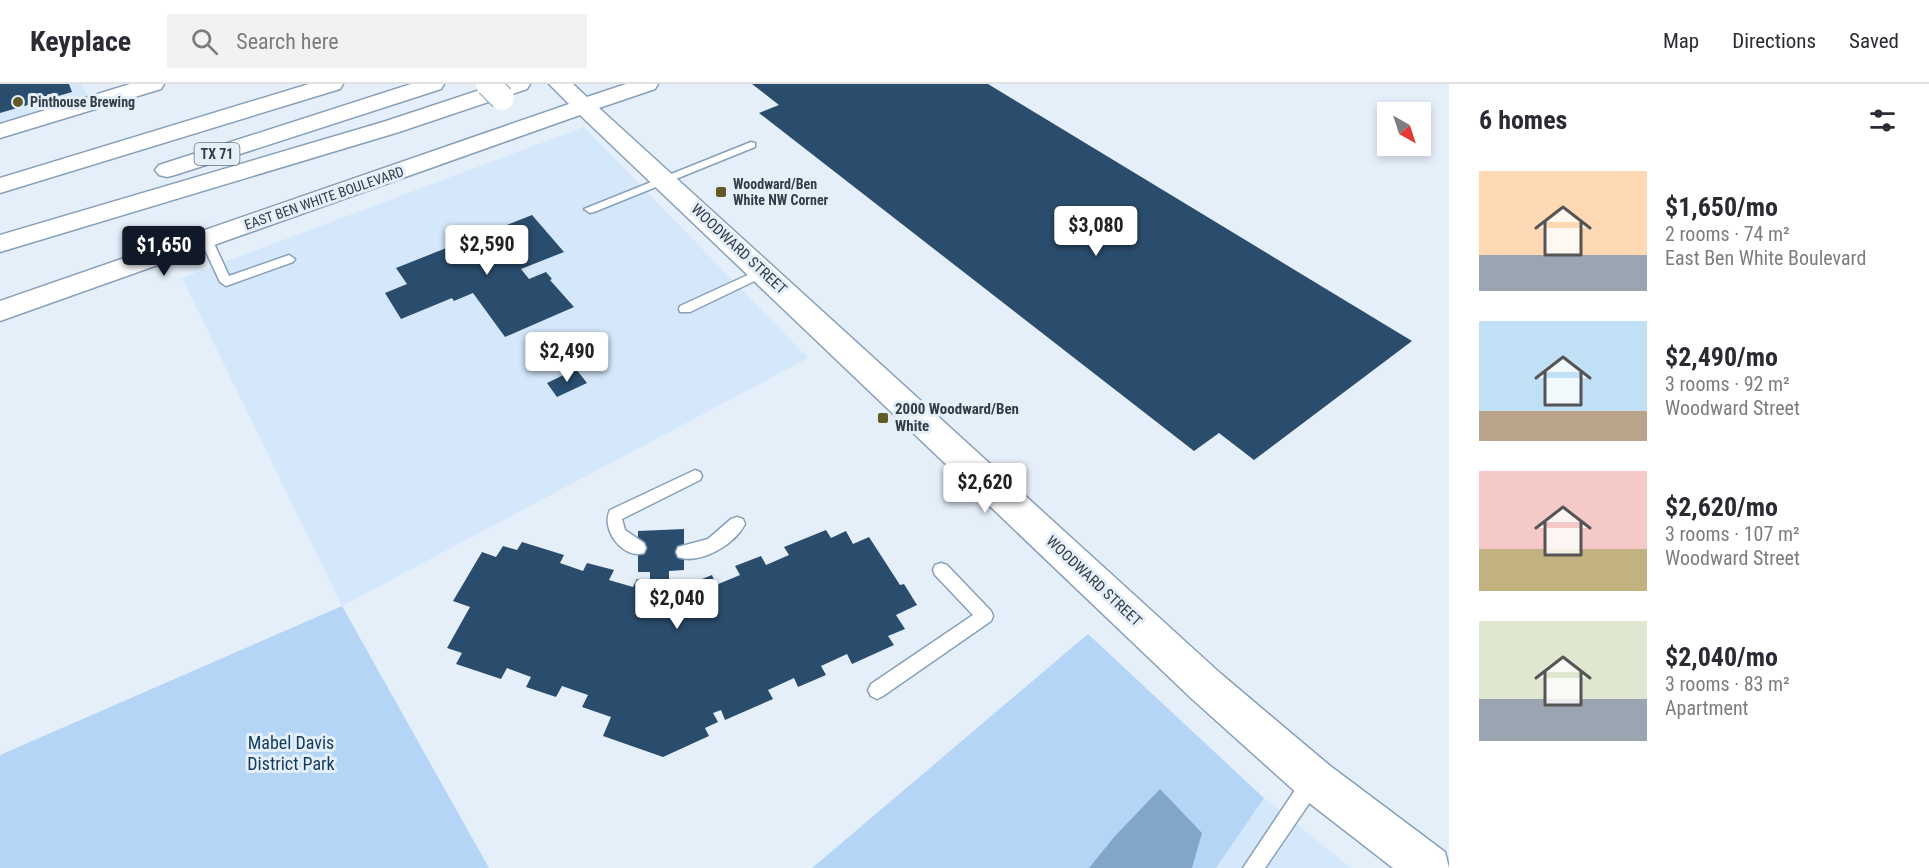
<!DOCTYPE html>
<html lang="en">
<head>
<meta charset="utf-8">
<style>
  body { margin:0; font-family:"Roboto Condensed",sans-serif; background:#f2f2f3; color:#2b2b33; height:100vh; display:flex; flex-direction:column; font-size:22px; white-space:nowrap }
  * { box-sizing:border-box; margin:0 }
  p { font-size:20px; color:#7c7c81 }
  .icon { flex:none; width:33px; height:33px; fill:none; stroke:currentColor; stroke-width:2; stroke-linecap:round; stroke-linejoin:round }
  .map { position:relative; flex:1; overflow:hidden }
  .sheet { display:flex; flex-direction:column; background:#fff; width:480px }
  .sheet>* { flex:none }
  .needle { width:39px; rotate:141deg }
  .controls { position:absolute; left:1377px; top:18px; display:grid; gap:12px }
  .controls a { display:grid; place-items:center; width:54px; height:54px; border-radius:0px; background:#fff; box-shadow:0 3px 9px #0003; font-size:30px }
  .price { position:absolute; translate:-50% -51px; padding:0 14px; border-radius:6px; background:#fff; color:#222; font-size:20px; line-height:39px; filter:drop-shadow(0 2px 3px #0008) }
  .price::after { content:''; position:absolute; left:50%; top:36px; width:18px; height:14px; margin-left:-9px; background:inherit; clip-path:polygon(0 0,100% 0,50% 100%) }
  .price.active { background:#111827; color:#fff }
  ul { padding:0; list-style:none }
  li { display:flex; align-items:center; gap:18px; height:150px; padding:0 30px }
  li span { display:grid; place-items:center; flex:none; width:168px; height:120px; border-radius:0px; color:#555 }
  li>.icon { margin-inline-start:auto }
  span .icon { width:72px; height:72px; fill:#fffc; stroke-width:1 }
  li b { font-size:26px }
  h2 { display:flex; justify-content:space-between; align-items:center; height:72px; padding:0 30px; font-size:26px }
  header { display:flex; align-items:center; gap:36px; box-sizing:border-box; height:84px; padding:0 30px; background:#fff; border-bottom:2px solid #e1e1e2 }
  header strong { font-size:28px }
  nav { display:flex; gap:33px; margin-inline-start:auto; font-size:21px }
  .search { width:420px; height:54px; background:#f2f2f3; display:flex; align-items:center; gap:15px; box-sizing:border-box; padding:0 21px; border-radius:0px; color:#7c7c81; font-size:22px }
  main { display:flex; flex:1; min-height:0 }
  .map>svg:first-child { display:block }
  .built { fill:#d4e7fb }
  .green { fill:#b5d5f6 }
  .water { fill:#81a6ca }
  .building { fill:#2b4d6d }
  .lines { fill:none; stroke-linecap:round; stroke-linejoin:round }
  .lane-casing { stroke:#87a0b9; stroke-width:3 }
  .secondary-casing { stroke:#87a0b9; stroke-width:3 }
  .highway-casing { stroke:#87a0b9; stroke-width:3 }
  .lane { fill:#fff; fill-rule:evenodd }
  .secondary { fill:#fff; fill-rule:evenodd }
  .highway { fill:#fff; fill-rule:evenodd }
  .secondary-bridge-casing { stroke:#87a0b9; stroke-width:26; stroke-linecap:butt }
  .secondary-bridge { stroke:#fff; stroke-width:24 }
  .poi-dot { fill:#615a26; stroke:#e5effa; stroke-width:2 }
  .labels { text-anchor:middle; stroke-width:6; stroke-linejoin:round; paint-order:stroke }
  .far-poi-label { font-size:14px; font-weight:bold; fill:#333d48; stroke:#e5effa; text-anchor:start }
  .shield { fill:#e5effa; stroke:#68727d; stroke-width:1.5 }
  .shield-label { font-size:14px; font-weight:bold; fill:#333d48 }
  .far-street-label { font-size:14px; fill:#333d48; stroke:#e5effa }
  .street-label { font-size:15px; fill:#333d48; stroke:#e5effa }
  .poi-label { font-size:15px; font-weight:bold; fill:#333d48; stroke:#e5effa; text-anchor:start }
  .near-park-label { font-size:18px; fill:#103a5d; stroke:#e5effa }
</style>
</head>
<body>
<header>
<strong>Keyplace</strong>
<div class="search"><svg class="icon" aria-label="search" viewBox="0 0 24 24"><circle cx="10" cy="10" r="6"/><path d="M15 15l6 6"/></svg>Search here</div>
<nav><a>Map</a><a>Directions</a><a>Saved</a></nav>
</header>
<main>
<div class="map">
<svg width="1449" height="784" viewBox="0 0 1449 784">
  <rect width="100%" height="100%" fill="#e5effa"/>
  <path class="built" d="M0,0H82L88,14L0,41Z
    M584,43L808,274L342,522L182,194Z
    M1264,714L1351,784H1216Z"/>
  <path class="green" d="M342,522L489,784H0V671Z
    M1088,550L1264,714L1216,784H812Z"/>
  <path class="water" d="M1160,705L1202,749L1192,784H1089L1115,752Z"/>
  <path class="building" d="M0,0H69L72,8L0,29Z
    M752,0H988L1412,257L1254,376L1219,349L1194,367L759,29L779,21Z
    M532,131L564,168L521,185L529,195L546,188L552,195L550,196L574,223L505,253L473,209L454,217L452,214L401,235L385,209L407,200L396,184L459,159L450,147L470,141L479,152Z
    M576,285L587,299L557,313L547,299Z
    M684,445V486L669,487V502L687,501L712,491L716,501L740,491L735,482L761,472L766,481L789,471L784,463L826,446L831,454L846,447L853,460L869,453L900,501L904,500L917,521L896,531L905,545L888,552L894,561L852,580L847,570L821,582L826,591L798,603L794,594L768,606L773,615L725,636L721,626L713,629L718,638L705,644L709,652L663,673L603,652L611,633L582,623L588,611L562,602L556,613L526,603L531,593L507,584L501,595L456,580L462,569L447,564L470,523L453,517L482,468L496,473L503,462L517,466L522,458L564,471L560,479L583,487L587,479L614,486L609,496L633,503L637,495L650,499V488H638V447Z"/>
  <g class="lines">
    <defs>
      <path id="lane" d="M751,58L755,59V63L594,128L590,129L584,125Z
        M206,151L212,155L229,192L289,171L295,175L293,178L226,202L220,198L200,155Z
        M763,184L767,185V191L690,228H680L679,225L680,222Z
        M695,386L700,388L702,392L700,396L622,435L625,446L644,459L646,464L644,469C624,476 600,446 610,426Z
        M737,433L743,435L745,440C735,460 701,481 678,473L676,468L678,463L708,455L731,435Z
        M941,479L947,481L991,527L993,532L991,537L883,612L877,615L871,612L868,606L871,600L973,531L935,491L933,486L935,481Z
        M1312,688L1319,691L1322,698L1319,705L1265,784H1243L1305,691Z"/>
      <path id="secondary" d="M130,0H164L161,5L0,54V40Z
        M549,0H573L587,13L626,0H658L655,5L599,24L1220,589L1329,681L1445,768L1449,784H1393L1299,711L1192,615L580,31L0,237V217L569,20Z"/>
      <path id="highway" d="M309,0H343L340,5L0,109V94Z
        M411,0H444L441,5L175,91L167,93L159,91L155,86L159,81Z
        M498,0H530L527,5L399,48L0,168V151L383,38Z"/>
    </defs>
    <use href="#lane" class="lane-casing"/>
    <use href="#secondary" class="secondary-casing"/>
    <use href="#highway" class="highway-casing"/>
    <use href="#lane" class="lane"/>
    <use href="#secondary" class="secondary"/>
    <use href="#highway" class="highway"/>
    <defs>
      <path id="secondary-bridge" d="M488,0L502,14"/>
    </defs>
    <use href="#secondary-bridge" class="secondary-bridge-casing"/>
    <use href="#secondary-bridge" class="secondary-bridge"/>
  </g>
  <g class="poi-dot">
    <circle cx="18" cy="18" r="6"/>
    <rect x="715" y="102" width="12" height="12" rx="3"/>
    <rect x="877" y="328" width="12" height="12" rx="3"/>
  </g>
  <g class="labels">
    <g class="far-poi-label">
      <text x="30" y="23">Pinthouse Brewing</text>
      <text x="733" y="105">Woodward/Ben<tspan x="733" dy="16">White NW Corner</tspan></text>
    </g>
    <rect class="shield" x="194.5" y="59" width="45" height="22" rx="4.5"/>
    <g class="shield-label">
      <text x="217" y="75">TX 71</text>
    </g>
    <g class="far-street-label">
      <text transform="translate(324 114) rotate(-19)" y="5">EAST BEN WHITE BOULEVARD</text>
    </g>
    <g class="street-label">
      <text transform="translate(739 165) rotate(43)" y="5">WOODWARD STREET</text>
      <text transform="translate(1094 497) rotate(43)" y="5">WOODWARD STREET</text>
    </g>
    <g class="poi-label">
      <text x="895" y="330">2000 Woodward/Ben<tspan x="895" dy="17">White</tspan></text>
    </g>
    <g class="near-park-label">
      <text x="291" y="665">Mabel Davis<tspan x="291" dy="21">District Park</tspan></text>
    </g>
  </g>
</svg>
<div class="controls">
<a><svg class="needle" viewBox="-14 -14 28 28"><path d="M0-13l5 13h-10z" fill="#e53935"/><path d="M0 13l5-13h-10z" fill="#7c7c81"/></svg></a>
</div>
<b class="price" style="left:1096px;top:173px">$3,080</b>
<b class="price" style="left:487px;top:192px">$2,590</b>
<b class="price active" style="left:164px;top:193px">$1,650</b>
<b class="price" style="left:567px;top:299px">$2,490</b>
<b class="price" style="left:985px;top:430px">$2,620</b>
<b class="price" style="left:677px;top:546px">$2,040</b>
</div>
<section class="sheet">
<h2>6 homes<svg class="icon" aria-label="filters" viewBox="0 0 24 24"><path d="M4 7h16M4 17h16"/><circle cx="9" cy="7" r="2"/><circle cx="15" cy="17" r="2"/></svg></h2>
<ul>
<li><span style="background:linear-gradient(#ffd9b3 70%,#9aa5b1 0)"><svg class="icon" aria-label="home" viewBox="0 0 24 24"><path d="M3 11l9-7 9 7M6 9v11h12V9"/></svg></span><div><b>$1,650/mo</b><p>2 rooms · 74 m²</p><p>East Ben White Boulevard</p></div></li>
<li><span style="background:linear-gradient(#bfe0f5 75%,#b9a48a 0)"><svg class="icon" aria-label="home" viewBox="0 0 24 24"><path d="M3 11l9-7 9 7M6 9v11h12V9"/></svg></span><div><b>$2,490/mo</b><p>3 rooms · 92 m²</p><p>Woodward Street</p></div></li>
<li><span style="background:linear-gradient(#f6c9c9 65%,#c2b280 0)"><svg class="icon" aria-label="home" viewBox="0 0 24 24"><path d="M3 11l9-7 9 7M6 9v11h12V9"/></svg></span><div><b>$2,620/mo</b><p>3 rooms · 107 m²</p><p>Woodward Street</p></div></li>
<li><span style="background:linear-gradient(#dfe7d0 65%,#9aa5b1 0)"><svg class="icon" aria-label="home" viewBox="0 0 24 24"><path d="M3 11l9-7 9 7M6 9v11h12V9"/></svg></span><div><b>$2,040/mo</b><p>3 rooms · 83 m²</p><p>Apartment</p></div></li>
</ul>
</section>
</main>
</body>
</html>
